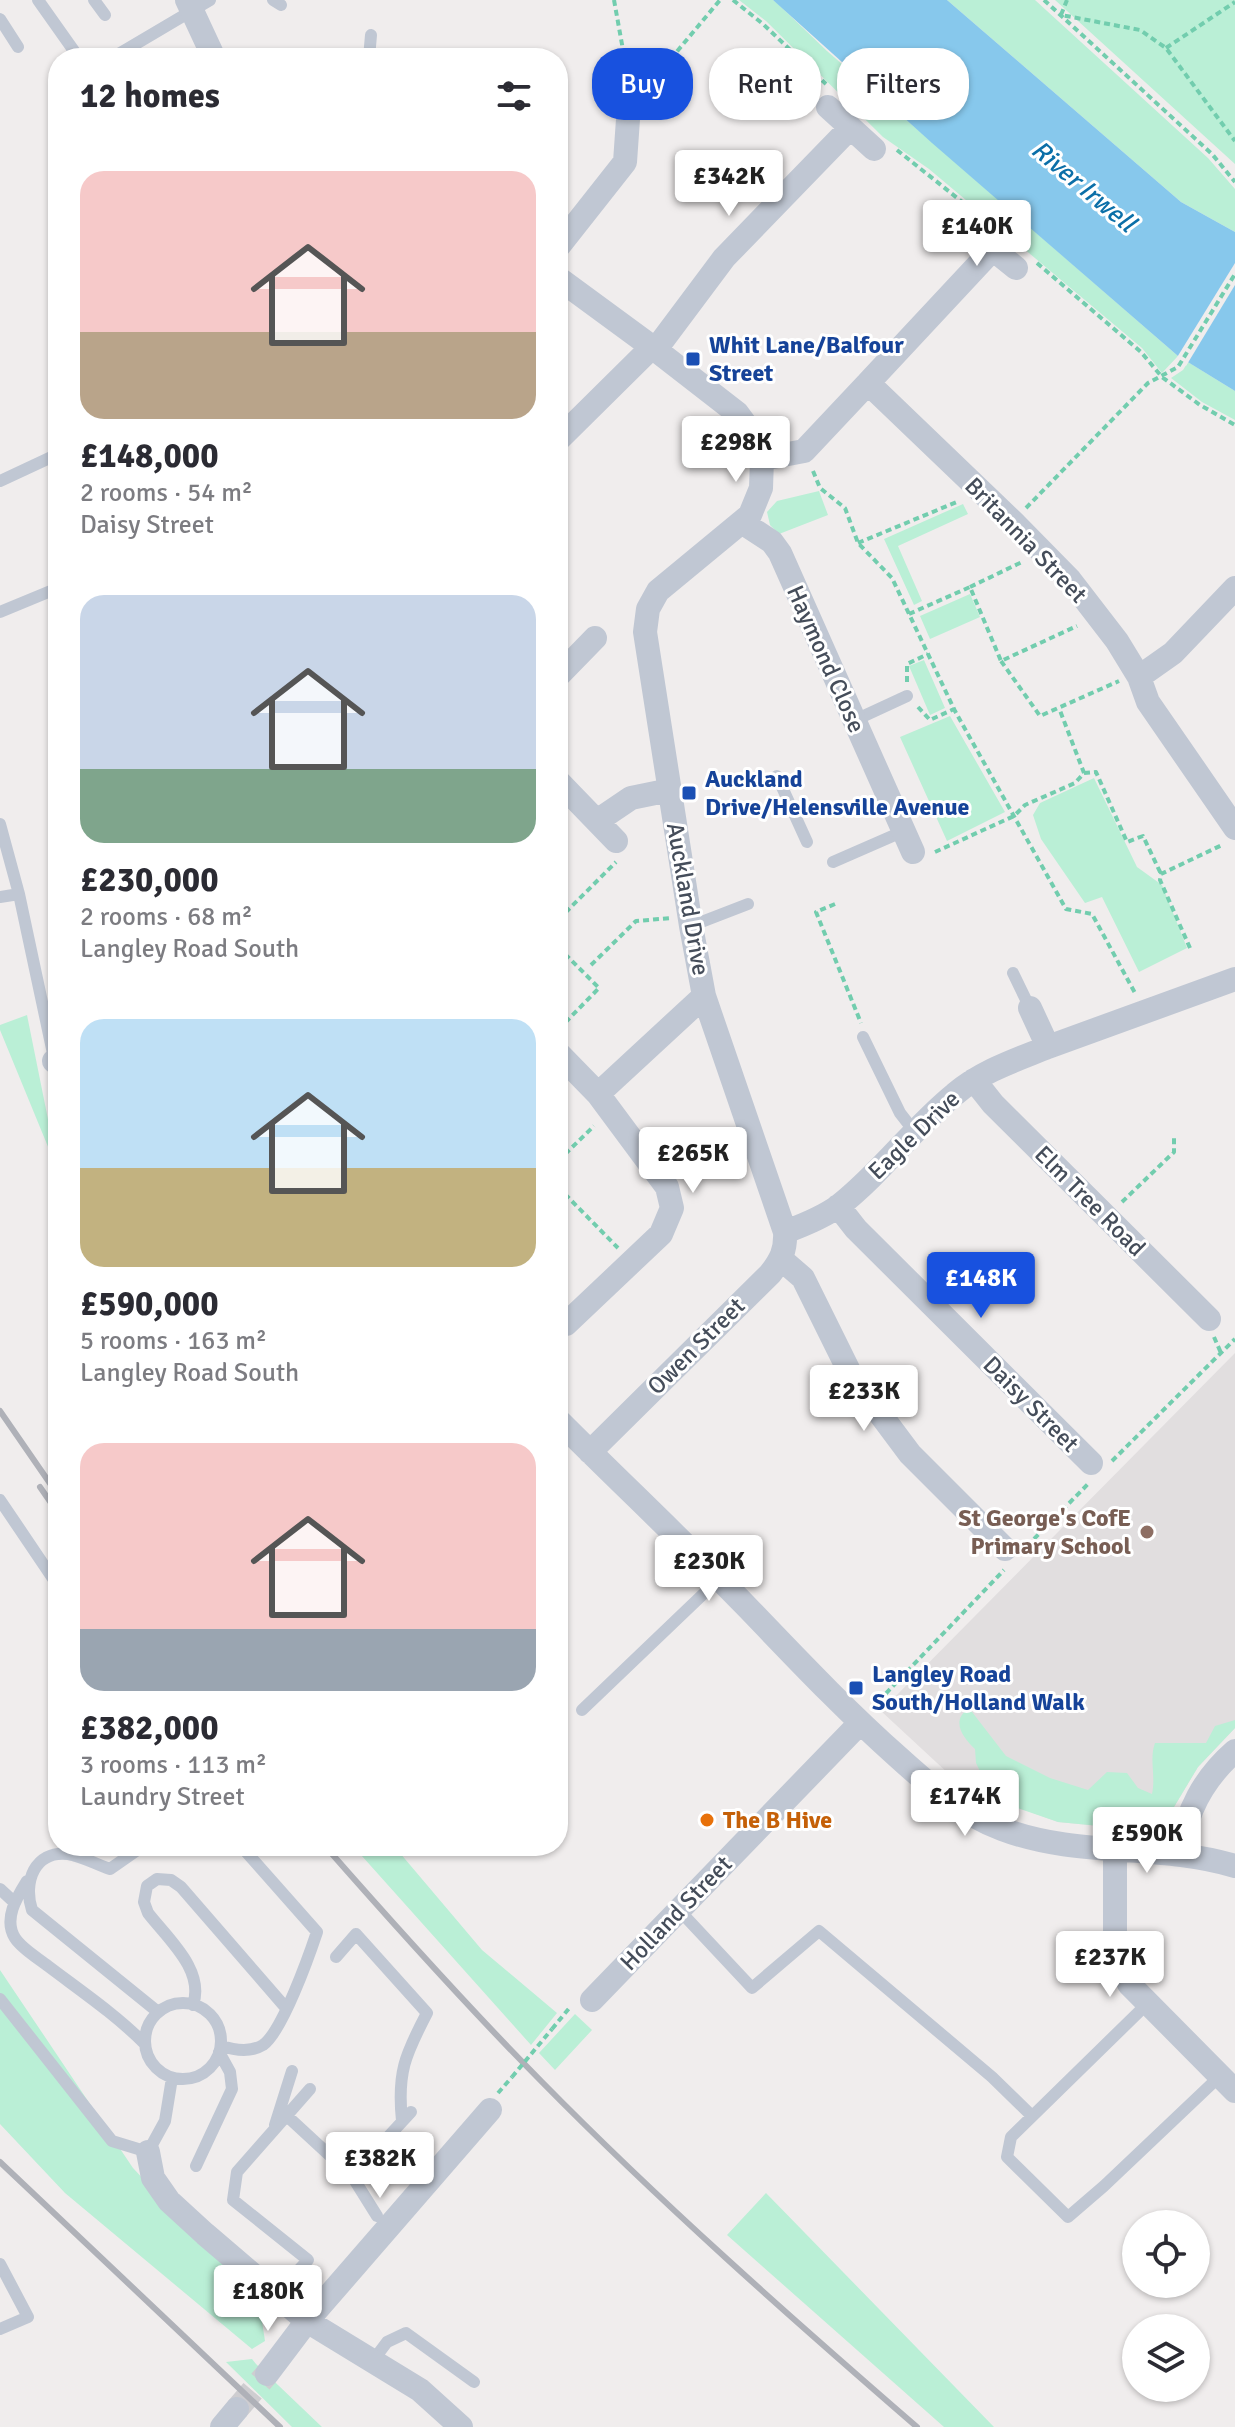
<!DOCTYPE html>
<html lang="en">
<head>
<meta charset="utf-8">
<style>
  body { margin:0; font-family:Signika,sans-serif; background:#f7f7f7; color:#2b2b33; height:100vh; display:flex; flex-direction:column; font-size:30px; white-space:nowrap }
  * { box-sizing:border-box; margin:0 }
  p { font-size:26px; color:#7c7c81 }
  .icon { flex:none; width:44px; height:44px; fill:none; stroke:currentColor; stroke-width:2; stroke-linecap:round; stroke-linejoin:round }
  .map { position:relative; flex:1; overflow:hidden }
  .panel { position:absolute; left:48px; top:48px; width:520px; height:1808px; display:flex; flex-direction:column; background:#fff; border-radius:32px; box-shadow:0 2px 6px #0004 }
  .panel>* { flex:none }
  .hud { position:absolute; left:592px; top:48px; width:522px; height:72px; display:flex; gap:16px }
  .controls { position:absolute; left:1122px; top:2210px; display:grid; gap:16px }
  .controls a { display:grid; place-items:center; width:88px; height:88px; border-radius:50%; background:#fff; box-shadow:0 2px 6px #0004; font-size:40px }
  .price { position:absolute; translate:-50% -68px; padding:0 18px; border-radius:8px; background:#fff; color:#222; font-size:26px; line-height:52px; filter:drop-shadow(0 2px 4px #0008) }
  .price::after { content:''; position:absolute; left:50%; top:48px; width:24px; height:18px; margin-left:-12px; background:inherit; clip-path:polygon(0 0,100% 0,50% 100%) }
  .price.current { background:#1851df; color:#fff }
  ul { padding:0; list-style:none }
  li { display:grid; align-content:center; gap:16px; height:424px; padding:0 32px }
  li span { display:grid; place-items:center; height:248px; border-radius:24px; color:#555 }
  li>.icon { margin-inline-start:auto }
  span .icon { width:144px; height:144px; fill:#fffc; stroke-width:1 }
  li b { font-size:34px }
  h2 { display:flex; justify-content:space-between; align-items:center; height:96px; padding:0 32px; font-size:34px }
  .tag { padding:0 28px; border-radius:32px; background:#fff; box-shadow:0 2px 6px #0004; font-size:28px; line-height:72px }
  .tag.current { background:#1851df; color:#fff }
  .map>svg:first-child { display:block }
  .education { fill:#e1dedf }
  .green { fill:#baefd6 }
  .water { fill:#87c8ec }
  .pier { fill:#f0eded }
  .lines { fill:none; stroke-linecap:round; stroke-linejoin:round }
  .minor-tunnel { stroke:#cecdd0; stroke-width:24; stroke-dasharray:24 12; stroke-linecap:butt }
  .path { stroke:#72cdae; stroke-width:4; stroke-dasharray:6 4; stroke-linecap:butt }
  .service { stroke:#c0c7d3; stroke-width:12 }
  .minor { stroke:#c0c7d3; stroke-width:24 }
  .rail { stroke:#afb1b8; stroke-width:6 }
  .path-bridge { stroke:#72cdae; stroke-width:4; stroke-dasharray:6 4; stroke-linecap:butt }
  .transit-dot { fill:#1a4fb4; stroke:#fff; stroke-width:3 }
  .education-dot { fill:#8d6e63; stroke:#fff; stroke-width:3 }
  .food-dot { fill:#e8710a; stroke:#fff; stroke-width:3 }
  .labels { text-anchor:middle; stroke-width:6; stroke-linejoin:round; paint-order:stroke }
  .transit-label { font-size:24px; font-weight:bold; fill:#164399; stroke:#fff; text-anchor:start }
  .street-label { font-size:24px; fill:#454d5a; stroke:#fff }
  .education-label { font-size:24px; font-weight:bold; fill:#785e54; stroke:#fff; text-anchor:end }
  .food-label { font-size:24px; font-weight:bold; fill:#c56008; stroke:#fff; text-anchor:start }
  .water-label { font-size:26px; font-style:italic; fill:#0b6fa8; stroke:#fff }
</style>
</head>
<body>
<div class="map">
<svg width="1235" height="2427" viewBox="0 0 1235 2427">
  <rect width="100%" height="100%" fill="#f0eded"/>
  <path class="education" d="M1235,1353V1728L1198,1767L1165,1822L1151,1831L1058,1822L964,1788L881,1711Z"/>
  <path class="green" d="M739,0H773L777,3L827,51L1178,356L1162,373L1142,348L929,169L883,137L766,21Z
    M947,0H1035L1208,158L1235,189V232L1181,202Z
    M1055,0H1235V164Z
    M1188,362L1235,391V420L1202,402L1171,378L1183,370Z
    M819,491L828,515L779,534L770,525L767,512L777,501Z
    M963,504L968,514L898,546L922,601L914,605L884,539Z
    M970,594L980,617L930,639L920,616Z
    M924,660L945,708L930,715L909,666Z
    M950,716L1005,812L947,841L900,737Z
    M1094,778L1137,867L1162,885L1187,948L1139,972L1102,897L1085,903L1041,839L1033,815L1040,803Z
    M27,1015L58,1169V1171L0,1030V1025Z
    M969,1708L1006,1756L1050,1778L1088,1790L1107,1772L1127,1773L1138,1788L1152,1794C1156,1776 1149,1759 1155,1743H1206L1215,1726L1235,1720V1728L1198,1767L1165,1822L1151,1831L1058,1822L994,1800L976,1763L975,1749C963,1737 950,1721 969,1708Z
    M353,1846H394L482,1950L557,2013L531,2045Z
    M0,1970L133,2168L259,2302L265,2341L252,2349L65,2193L0,2124Z
    M575,2014L592,2030L555,2070L539,2053Z
    M766,2193L994,2427H944L727,2235Z
    M252,2359L256,2364L322,2427H292L226,2362Z"/>
  <path class="water" d="M773,0H947L1181,202L1235,232V391L1178,356L932,143Z"/>
  <path class="pier" d="M1235,263V285L1186,366L1176,359Z"/>
  <g class="lines">
    <path class="minor-tunnel" d="M237,2409L267,2374"/>
    <path class="path" d="M614,0L627,72
      M733,0L763,24L826,84
      M1044,0L1212,154L1235,182
      M1067,0L1061,15L1140,30L1166,48L1235,141
      M1166,48L1235,2
      M649,79L659,73L720,0
      M897,150L971,209
      M1037,263L1141,352L1162,377L1200,405L1235,425
      M813,471L820,488L845,508L858,543L892,578L955,711L1066,909L1092,914L1135,993
      M1026,508L1148,383L1178,367L1235,274
      M858,543L959,501
      M970,587L1022,562
      M909,614L970,587L1001,661L1077,626
      M1001,661L1040,716L1119,681
      M907,682V664L928,654
      M918,707L930,720L954,709
      M1084,773L1096,772L1127,842L1143,836L1161,874
      M935,852L1014,816L1025,805L1075,783L1084,773L1059,708
      M835,904L816,912L861,1023
      M558,917L560,918L616,862
      M558,947L599,988L558,1030
      M1190,948L1160,880L1161,874L1222,845
      M591,965L636,921L671,918
      M558,1161L594,1126
      M558,1187L618,1248
      M1122,1202L1174,1152V1138
      M1214,1337L1221,1353
      M1112,1461L1235,1339
      M1027,1546L1088,1484
      M872,1708L1004,1570
      M552,2029L571,2006
      M498,2093L512,2077"/>
    <path class="service" d="M38,0L79,58
      M94,0L105,15
      M273,0L281,5
      M0,19L18,47
      M112,58L210,0
      M369,58L371,35
      M0,481L58,454
      M0,612L58,588
      M853,721L907,696
      M777,776L807,842
      M0,824L19,894L58,1077
      M833,862L904,831
      M0,897L19,894
      M691,926L748,904
      M1013,973L1030,1008
      M863,1037L900,1113L914,1131
      M0,1500L58,1586
      M582,1710L719,1579
      M143,1846L110,1869C97,1865 82,1856 68,1854C34,1850 23,1883 32,1910L158,2012
      M27,1881C17,1897 3,1919 15,1938C22,1949 38,1958 48,1966C81,1991 115,2014 144,2043
      M0,1889L14,1902
      M679,1910L752,1988L819,1931L992,2077L1032,2116
      M336,1957L356,1934L427,2013C405,2055 397,2073 402,2121
      M0,1999L112,2141L148,2152L165,2121L172,2078
      M1148,2003L1011,2137L1007,2157L1068,2217L1104,2186L1220,2076
      M145 2041a38 38 0 1 1 76 0a38 38 0 1 1-76 0Z
      M193,2005C205,1970 168,1939 148,1913L144,1902L147,1886L157,1879L171,1880L181,1887L286,2008
      M221,2046C234,2050 250,2053 263,2045C282,2032 309,1956 317,1932L241,1846
      M287,2116L352,2176L377,2216
      M275,2125L292,2071
      M196,2166L232,2089L230,2072L219,2052
      M352,2176L411,2112
      M0,2264L28,2317L0,2329
      M275,2295L308,2260L233,2200L237,2172L310,2089
      M372,2362L387,2342L406,2333L474,2382"/>
    <path class="minor" d="M187,0L214,58
      M828,107L874,149
      M969,230L1016,268
      M558,247L625,162L630,91
      M558,278L652,347L737,413L754,436L762,459L761,488L750,515L658,591L648,609L645,632L691,926L704,996L785,1232C786,1250 781,1260 770,1274L590,1452
      M656,349L724,258L850,128
      M868,383L993,249
      M558,440L652,347
      M762,459L804,451L868,383L1013,522L1070,580L1117,641L1139,677L1148,702L1235,828
      M743,523L772,542L780,553L913,852
      M558,676L595,638
      M1139,677L1173,653L1235,588
      M558,781L616,841
      M597,821L631,798L670,790
      M1048,1047L1235,979
      M558,1053L598,1094
      M54,1061L58,1058
      M974,1080L993,1104L1209,1319
      M838,1206L856,1229L1091,1463
      M785,1232C804,1225 824,1217 840,1205C882,1172 914,1127 955,1094C982,1071 1016,1060 1048,1047L1030,1008
      M781,1259L803,1278L851,1375L910,1454L1005,1549
      M558,1316L566,1324L661,1234L672,1208L667,1187L598,1094L704,996
      M558,1420C621,1483 686,1544 748,1608C797,1659 845,1710 898,1757C930,1786 962,1814 1002,1829C1078,1858 1159,1843 1235,1866
      M1115,1849V1944L1129,1984L1235,2091
      M1181,1853C1185,1812 1205,1777 1235,1751
      M592,2000L860,1723
      M148,2152L153,2178L169,2201L205,2234L307,2321L420,2390L461,2427
      M267,2374L307,2321L490,2110
      M222,2427L237,2409"/>
    <path class="rail" d="M0,1411L58,1495
      M40,1487L58,1513
      M325,1846C396,1927 467,2006 542,2082C661,2203 789,2316 917,2427
      M0,2162L280,2427"/>
    <path class="path-bridge" d="M512,2077L552,2029"/>
  </g>
  <g class="transit-dot">
    <rect x="685" y="351" width="16" height="16" rx="4"/>
    <rect x="681" y="785" width="16" height="16" rx="4"/>
    <rect x="848" y="1680" width="16" height="16" rx="4"/>
  </g>
  <circle class="education-dot" cx="1147" cy="1532" r="8"/>
  <circle class="food-dot" cx="707" cy="1820" r="8"/>
  <g class="labels">
    <g class="transit-label">
      <text x="709" y="353">Whit Lane/Balfour<tspan x="709" dy="28">Street</tspan></text>
      <text x="705" y="787">Auckland<tspan x="705" dy="28">Drive/Helensville Avenue</tspan></text>
      <text x="872" y="1682">Langley Road<tspan x="872" dy="28">South/Holland Walk</tspan></text>
    </g>
    <g class="street-label">
      <text transform="translate(1026 540) rotate(46)" y="8">Britannia Street</text>
      <text transform="translate(826 659) rotate(66)" y="8">Haymond Close</text>
      <text transform="translate(688 899) rotate(80)" y="8">Auckland Drive</text>
      <text transform="translate(914 1135) rotate(-44)" y="8">Eagle Drive</text>
      <text transform="translate(1090 1201) rotate(45)" y="8">Elm Tree Road</text>
      <text transform="translate(696 1346) rotate(-45)" y="8">Owen Street</text>
      <text transform="translate(1031 1404) rotate(45)" y="8">Daisy Street</text>
      <text transform="translate(676 1913) rotate(-46)" y="8">Holland Street</text>
    </g>
    <g class="education-label">
      <text x="1131" y="1526">St George's CofE<tspan x="1131" dy="28">Primary School</tspan></text>
    </g>
    <g class="food-label">
      <text x="723" y="1828">The B Hive</text>
    </g>
    <g class="water-label">
      <text transform="translate(1084 186) rotate(40)" y="9">River Irwell</text>
    </g>
  </g>
</svg>
<div class="controls">
<a><svg class="icon" aria-label="locate" viewBox="0 0 24 24"><circle cx="12" cy="12" r="6"/><path d="M12 2v4M12 18v4M2 12h4M18 12h4"/></svg></a>
<a><svg class="icon" aria-label="layers" viewBox="0 0 24 24"><path d="M12 4l9 5-9 5-9-5zM3 14l9 5 9-5"/></svg></a>
</div>
<b class="price" style="left:729px;top:218px">£342K</b>
<b class="price" style="left:977px;top:268px">£140K</b>
<b class="price" style="left:736px;top:484px">£298K</b>
<b class="price" style="left:693px;top:1195px">£265K</b>
<b class="price current" style="left:981px;top:1320px">£148K</b>
<b class="price" style="left:864px;top:1433px">£233K</b>
<b class="price" style="left:709px;top:1603px">£230K</b>
<b class="price" style="left:965px;top:1838px">£174K</b>
<b class="price" style="left:1147px;top:1875px">£590K</b>
<b class="price" style="left:1110px;top:1999px">£237K</b>
<b class="price" style="left:380px;top:2200px">£382K</b>
<b class="price" style="left:268px;top:2333px">£180K</b>
<div class="hud">
<a class="tag current">Buy</a>
<a class="tag">Rent</a>
<a class="tag">Filters</a>
</div>
<section class="panel">
<h2>12 homes<svg class="icon" aria-label="filters" viewBox="0 0 24 24"><path d="M4 7h16M4 17h16"/><circle cx="9" cy="7" r="2"/><circle cx="15" cy="17" r="2"/></svg></h2>
<ul>
<li><span style="background:linear-gradient(#f6c9c9 65%,#b9a48a 0)"><svg class="icon" aria-label="home" viewBox="0 0 24 24"><path d="M3 11l9-7 9 7M6 9v11h12V9"/></svg></span><div><b>£148,000</b><p>2 rooms · 54 m²</p><p>Daisy Street</p></div></li>
<li><span style="background:linear-gradient(#c9d6e8 70%,#7fa58c 0)"><svg class="icon" aria-label="home" viewBox="0 0 24 24"><path d="M3 11l9-7 9 7M6 9v11h12V9"/></svg></span><div><b>£230,000</b><p>2 rooms · 68 m²</p><p>Langley Road South</p></div></li>
<li><span style="background:linear-gradient(#bfe0f5 60%,#c2b280 0)"><svg class="icon" aria-label="home" viewBox="0 0 24 24"><path d="M3 11l9-7 9 7M6 9v11h12V9"/></svg></span><div><b>£590,000</b><p>5 rooms · 163 m²</p><p>Langley Road South</p></div></li>
<li><span style="background:linear-gradient(#f6c9c9 75%,#9aa5b1 0)"><svg class="icon" aria-label="home" viewBox="0 0 24 24"><path d="M3 11l9-7 9 7M6 9v11h12V9"/></svg></span><div><b>£382,000</b><p>3 rooms · 113 m²</p><p>Laundry Street</p></div></li>
</ul>
</section>
</div>
</body>
</html>
